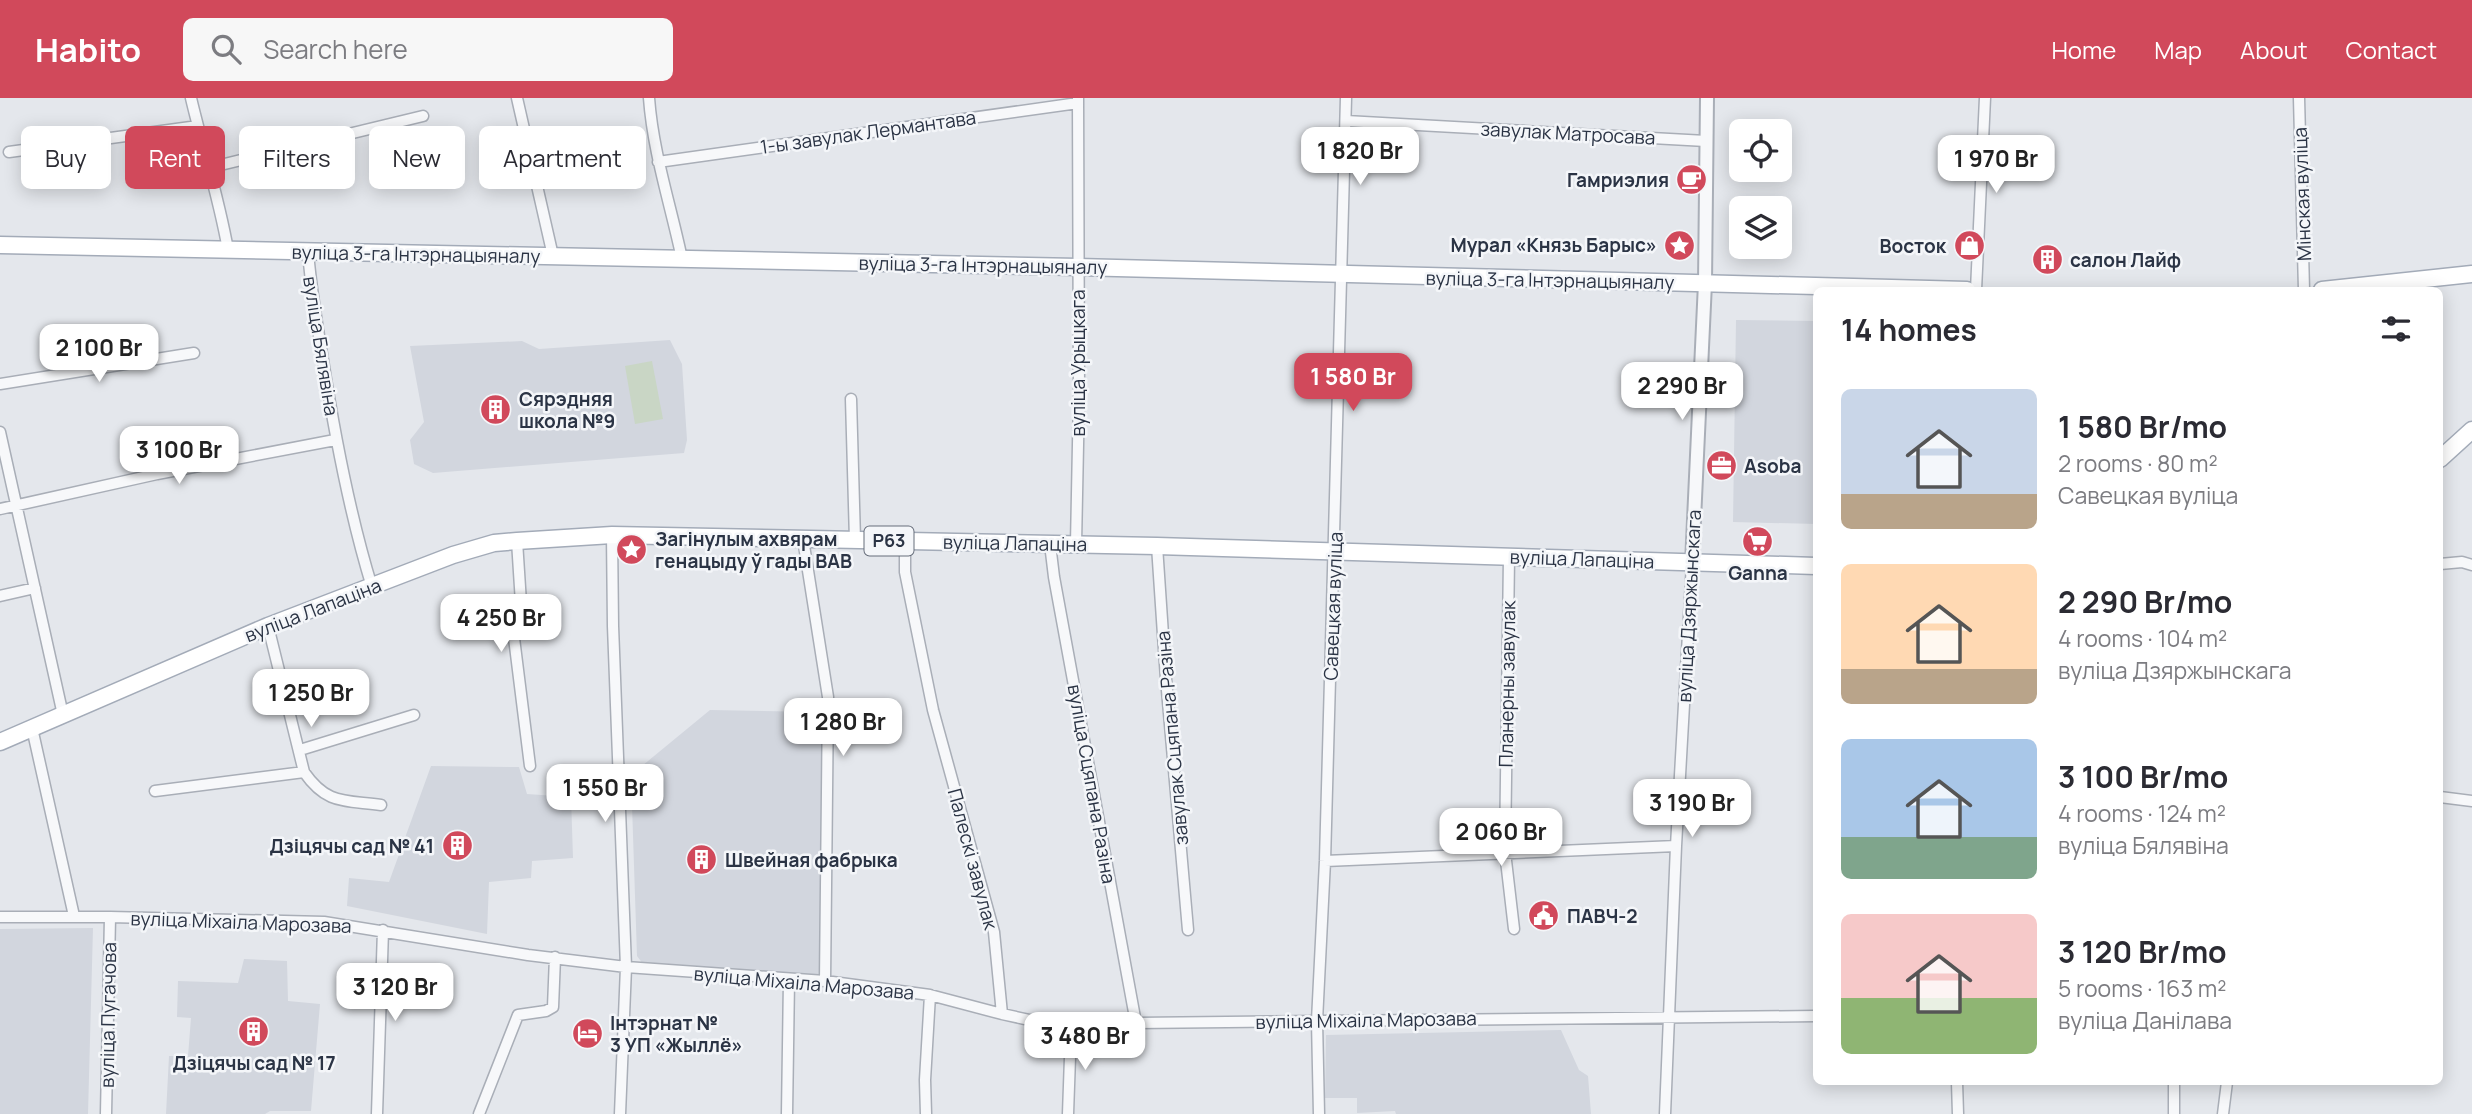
<!DOCTYPE html>
<html lang="en">
<head>
<meta charset="utf-8">
<style>
  body { margin:0; font-family:Manrope,sans-serif; background:#f7f7f7; color:#2b2b33; height:100vh; display:flex; flex-direction:column; font-size:26px; white-space:nowrap }
  * { box-sizing:border-box; margin:0 }
  p { font-size:23px; color:#7c7c81 }
  .icon { flex:none; width:38px; height:38px; fill:none; stroke:currentColor; stroke-width:2; stroke-linecap:round; stroke-linejoin:round }
  .map { position:relative; flex:1; overflow:hidden }
  .drawer { position:absolute; left:1813px; top:189px; width:630px; height:798px; display:flex; flex-direction:column; background:#fff; border-radius:10px; box-shadow:0 4px 18px #0003 }
  .drawer>* { flex:none }
  .guide { position:absolute; left:21px; top:28px; width:665px; height:63px; display:flex; gap:14px }
  .tools { position:absolute; left:1729px; top:21px; display:grid; gap:14px }
  .tools a { display:grid; place-items:center; width:63px; height:63px; border-radius:10px; background:#fff; box-shadow:0 4px 18px #0003; font-size:35px }
  .price { position:absolute; translate:-50% -60px; padding:0 16px; border-radius:14px; background:#fff; color:#222; font-size:23px; line-height:46px; filter:drop-shadow(0 2px 4px #0008) }
  .price::after { content:''; position:absolute; left:50%; top:42px; width:21px; height:16px; margin-left:-10px; background:inherit; clip-path:polygon(0 0,100% 0,50% 100%) }
  .price.current { background:#d1495b; color:#fff }
  ul { padding:0; list-style:none }
  li { display:flex; align-items:center; gap:21px; height:175px; padding:0 28px }
  li span { display:grid; place-items:center; flex:none; width:196px; height:140px; border-radius:10px; color:#555 }
  li>.icon { margin-inline-start:auto }
  span .icon { width:84px; height:84px; fill:#fffc; stroke-width:1 }
  li b { font-size:30px }
  h2 { display:flex; justify-content:space-between; align-items:center; height:84px; padding:0 28px; font-size:30px }
  .chip { padding:0 24px; border-radius:10px; background:#fff; box-shadow:0 4px 18px #0003; font-size:24px; line-height:63px }
  .chip.current { background:#d1495b; color:#fff }
  header { display:flex; align-items:center; gap:42px; box-sizing:border-box; height:98px; padding:0 35px; background:#d1495b; color:#fff }
  header strong { font-size:33px }
  nav { display:flex; gap:38px; margin-inline-start:auto; font-size:24px }
  .search { width:490px; height:63px; background:#f7f7f7; display:flex; align-items:center; gap:18px; box-sizing:border-box; padding:0 24px; border-radius:10px; color:#7c7c81; font-size:26px }
  .map>svg:first-child { display:block }
  .built { fill:#d2d6de }
  .pitch { fill:#c9d6c5 }
  .lines { fill:none; stroke-linecap:round; stroke-linejoin:round }
  .minor-casing { stroke:#a9aeb7; stroke-width:13 }
  .tertiary-casing { stroke:#a9aeb7; stroke-width:16 }
  .primary-casing { stroke:#a3abb8; stroke-width:19 }
  .minor { stroke:#f7f8fa; stroke-width:10 }
  .tertiary { stroke:#f7f8fa; stroke-width:12 }
  .primary { stroke:#fff; stroke-width:16 }
  .labels { text-anchor:middle; stroke-width:5; stroke-linejoin:round; paint-order:stroke }
  .shield { fill:#f4f6f9; stroke:#676e7b; stroke-width:2 }
  .shield-label { font-size:18px; font-weight:bold; fill:#2b3445 }
  .street-label { font-size:19px; fill:#2b3445; stroke:#f4f6f9 }
  .poi-label { font-size:19px; font-weight:bold; fill:#2b3445; stroke:#f4f6f9; text-anchor:start }
</style>
</head>
<body>
<header>
<strong>Habito</strong>
<div class="search"><svg class="icon" aria-label="search" viewBox="0 0 24 24"><circle cx="10" cy="10" r="6"/><path d="M15 15l6 6"/></svg>Search here</div>
<nav><a>Home</a><a>Map</a><a>About</a><a>Contact</a></nav>
</header>
<div class="map">
<svg width="2472" height="1016" viewBox="0 0 2472 1016">
  <rect width="100%" height="100%" fill="#e4e7ec"/>
  <path class="built" d="M1736,222L1816,223V426L1733,424Z
    M670,242L682,266L687,342L684,355L433,375L414,366L410,342L424,324L410,248L522,243L539,251Z
    M710,612L822,614L826,630L820,877L643,866L637,858L631,677Z
    M431,668L519,669L527,696L571,699L573,760L532,763L531,780L489,784L487,836L347,808L349,780L389,784Z
    M93,830L88,1016H0V831Z
    M244,861L287,863L288,903L320,906L311,1013H270L265,1016H166L169,958H188L191,920L177,919L178,883L238,885Z
    M1561,932L1579,972L1588,978L1591,1016H1396L1395,1013L1357,1015V1000H1325L1326,937Z"/>
  <path class="pitch" d="M652,263L663,321L635,326L625,268Z"/>
  <g class="lines">
    <defs>
      <path id="minor" d="M191,0C203,51 219,100 228,152
        M517,0L553,158
        M649,0C653,55 671,108 682,161
        M2299,0L2304,192
        M1346,23L1706,43
        M9,54L198,28
        M658,64L1078,5
        M208,70L423,18
        M308,154C311,191 317,226 323,262C335,339 349,414 372,489
        M1976,192L1985,0
        M0,286L194,255
        M851,301L855,442
        M0,334L63,617
        M0,411L157,376L335,342
        M612,437L613,528L626,869L620,1016
        M803,441L828,599L825,883
        M517,443L521,505L514,540L530,668
        M905,443V474L933,612L994,834L1002,916
        M1050,446L1054,479L1136,925
        M1076,446L1079,297L1078,0
        M1157,448L1166,581L1188,832
        M1509,459L1505,754L1514,831
        M2440,466L2462,464L2472,467
        M0,498L35,490
        M268,528L304,674C327,707 344,702 381,707
        M32,630L74,818
        M300,652L414,617
        M155,693L304,674
        M2440,699L2472,703
        M1325,763L1676,748
        M0,819H110L324,824L528,857L626,869L825,883L930,897L1002,916L1071,931L1136,925L1816,918
        M1957,984L1958,1016
        M2174,984V1016
        M106,1016L110,819
        M377,1016L383,832
        M479,1016L518,917L546,913L553,909L555,859
        M787,1016L789,882
        M926,1016L925,982L930,897
        M1068,1016L1071,931
        M1319,1016L1317,923L1325,763L1346,0
        M1665,1016L1676,748L1692,465
        M2223,1016L2227,984"/>
      <path id="tertiary" d="M1692,465L1705,185L1707,0"/>
      <path id="primary" d="M0,147L1078,169L1967,192
        M2322,192L2472,176
        M2440,361L2472,332
        M0,644L268,528L453,457L494,445L517,443L612,437L1157,448L1816,468"/>
    </defs>
    <use href="#minor" class="minor-casing"/>
    <use href="#tertiary" class="tertiary-casing"/>
    <use href="#primary" class="primary-casing"/>
    <use href="#minor" class="minor"/>
    <use href="#tertiary" class="tertiary"/>
    <use href="#primary" class="primary"/>
  </g>
  <defs>
    <symbol id="cafe-disc" viewBox="-11 -11 22 22"><circle r="9.5" fill="#d1495b" stroke="#f4f6f9"/><path d="M-5.5-4.5H6V0H3Q3 3.5 0 3.5H-2.5Q-5.5 3.5-5.5 0ZM3-3.2v2h1.7v-2ZM-6 4.5H4V6H-6Z" fill="#fff"/></symbol>
    <symbol id="sight-disc" viewBox="-11 -11 22 22"><circle r="9.5" fill="#d1495b" stroke="#f4f6f9"/><path d="M0-6L1.8-2.2L6-1.7L2.9 1.2L3.7 5.4L0 3.3L-3.7 5.4L-2.9 1.2L-6-1.7L-1.8-2.2Z" fill="#fff"/></symbol>
    <symbol id="shop-disc" viewBox="-11 -11 22 22"><circle r="9.5" fill="#d1495b" stroke="#f4f6f9"/><path d="M-5-2.5h2.3a2.7 3.5 0 0 1 5.4 0H5L5.5 6h-11ZM-1.5-2.5h3a1.5 2.3 0 0 0-3 0Z" fill="#fff"/></symbol>
    <symbol id="building-disc" viewBox="-11 -11 22 22"><circle r="9.5" fill="#d1495b" stroke="#f4f6f9"/><path d="M-4-6H4V6H1V3H-1V6H-4ZM-2.5-4.3h1.7v1.8h-1.7ZM.8-4.3h1.7v1.8H.8ZM-2.5-1h1.7V.8h-1.7ZM.8-1h1.7V.8H.8Z" fill="#fff"/></symbol>
    <symbol id="office-disc" viewBox="-11 -11 22 22"><circle r="9.5" fill="#d1495b" stroke="#f4f6f9"/><path d="M-6-3h4V-5.5h4V-3h4V5H-6ZM-1-4.5V-3h2v-1.5ZM-6 0V1H6V0Z" fill="#fff"/></symbol>
    <symbol id="supermarket-disc" viewBox="-11 -11 22 22"><circle r="9.5" fill="#d1495b" stroke="#f4f6f9"/><path d="M-6-5.5h2.5l.6 2H6L4.5 2H-2.5L-4.4-4H-6ZM-1.5 3.2a1.3 1.3 0 1 0 .1 0ZM3 3.2a1.3 1.3 0 1 0 .1 0Z" fill="#fff"/></symbol>
    <symbol id="civic-disc" viewBox="-11 -11 22 22"><circle r="9.5" fill="#d1495b" stroke="#f4f6f9"/><path d="M-.6-6.5H3V-4.5H.6V-3L4-1V1h2V6H-6V1h2V-1L-.6-3ZM-1.2 2.5V6h2.4V2.5Z" fill="#fff"/></symbol>
    <symbol id="hotel-disc" viewBox="-11 -11 22 22"><circle r="9.5" fill="#d1495b" stroke="#f4f6f9"/><path d="M-6-4.5h1.5V1H6V5H4.5V3h-9V5H-6ZM-4 0a1.8 1.8 0 1 1 3.6 0ZM.5 0V-2.5h3Q6-2.5 6 0Z" fill="#fff"/></symbol>
  </defs>
  <g fill-rule="evenodd">
    <use href="#cafe-disc" x="1674" y="64" width="35" height="35"/>
    <use href="#sight-disc" x="1662" y="130" width="35" height="35"/>
    <use href="#shop-disc" x="1952" y="130" width="35" height="35"/>
    <use href="#building-disc" x="2030" y="144" width="35" height="35"/>
    <use href="#building-disc" x="478" y="294" width="35" height="35"/>
    <use href="#office-disc" x="1704" y="350" width="35" height="35"/>
    <use href="#supermarket-disc" x="1740" y="426" width="35" height="35"/>
    <use href="#sight-disc" x="614" y="434" width="35" height="35"/>
    <use href="#building-disc" x="440" y="730" width="35" height="35"/>
    <use href="#building-disc" x="684" y="744" width="35" height="35"/>
    <use href="#civic-disc" x="1526" y="800" width="35" height="35"/>
    <use href="#building-disc" x="236" y="916" width="35" height="35"/>
    <use href="#hotel-disc" x="570" y="918" width="35" height="35"/>
  </g>
  <g class="labels">
    <rect class="shield" x="864.5" y="428.5" width="49" height="29" rx="5"/>
    <g class="shield-label">
      <text x="889" y="449">Р63</text>
    </g>
    <g class="street-label">
      <text transform="translate(868 34) rotate(-8)" y="7">1-ы завулак Лермантава</text>
      <text transform="translate(1568 35) rotate(3)" y="7">завулак Матросава</text>
      <text transform="translate(2302 96) rotate(-92)" y="7">Мінская вуліца</text>
      <text transform="translate(416 156) rotate(1)" y="7">вуліца 3-га Інтэрнацыяналу</text>
      <text transform="translate(983 167) rotate(1)" y="7">вуліца 3-га Інтэрнацыяналу</text>
      <text transform="translate(1550 182) rotate(1)" y="7">вуліца 3-га Інтэрнацыяналу</text>
      <text transform="translate(321 248) rotate(81)" y="7">вуліца Бялявіна</text>
      <text transform="translate(1078 265) rotate(-90)" y="7">вуліца Урыцкага</text>
      <text transform="translate(1015 445) rotate(1)" y="7">вуліца Лапаціна</text>
      <text transform="translate(1582 461) rotate(2)" y="7">вуліца Лапаціна</text>
      <text transform="translate(1333 508) rotate(-88)" y="7">Савецкая вуліца</text>
      <text transform="translate(1689 508) rotate(-87)" y="7">вуліца Дзяржынскага</text>
      <text transform="translate(313 512) rotate(-21)" y="7">вуліца Лапаціна</text>
      <text transform="translate(1507 586) rotate(-89)" y="7">Планерны завулак</text>
      <text transform="translate(1172 640) rotate(-95)" y="7">завулак Сцяпана Разіна</text>
      <text transform="translate(1092 686) rotate(80)" y="7">вуліца Сцяпана Разіна</text>
      <text transform="translate(973 761) rotate(75)" y="7">Палескі завулак</text>
      <text transform="translate(241 824) rotate(2)" y="7">вуліца Міхаіла Марозава</text>
      <text transform="translate(804 885) rotate(5)" y="7">вуліца Міхаіла Марозава</text>
      <text transform="translate(108 917) rotate(-89)" y="7">вуліца Пугачова</text>
      <text transform="translate(1366 922) rotate(-1)" y="7">вуліца Міхаіла Марозава</text>
    </g>
    <g class="poi-label">
      <text x="1669" y="89" text-anchor="end">Гамриэлия</text>
      <text x="1657" y="154" text-anchor="end">Мурал «Князь Барыс»</text>
      <text x="1946" y="155" text-anchor="end">Восток</text>
      <text x="2070" y="169">салон Лайф</text>
      <text x="519" y="308">Сярэдняя<tspan x="519" dy="22">школа №9</tspan></text>
      <text x="1744" y="375">Asoba</text>
      <text x="655" y="448">Загінулым ахвярам<tspan x="655" dy="22">генацыду ў гады ВАВ</tspan></text>
      <text x="1758" y="482" text-anchor="middle">Ganna</text>
      <text x="434" y="755" text-anchor="end">Дзіцячы сад № 41</text>
      <text x="725" y="769">Швейная фабрыка</text>
      <text x="1567" y="825">ПАВЧ-2</text>
      <text x="610" y="932">Інтэрнат №<tspan x="610" dy="22">3 УП «Жыллё»</tspan></text>
      <text x="254" y="972" text-anchor="middle">Дзіцячы сад № 17</text>
    </g>
  </g>
</svg>
<div class="tools">
<a><svg class="icon" aria-label="locate" viewBox="0 0 24 24"><circle cx="12" cy="12" r="6"/><path d="M12 2v4M12 18v4M2 12h4M18 12h4"/></svg></a>
<a><svg class="icon" aria-label="layers" viewBox="0 0 24 24"><path d="M12 4l9 5-9 5-9-5zM3 14l9 5 9-5"/></svg></a>
</div>
<b class="price" style="left:1360px;top:89px">1 820 Br</b>
<b class="price" style="left:1996px;top:97px">1 970 Br</b>
<b class="price" style="left:99px;top:286px">2 100 Br</b>
<b class="price current" style="left:1353px;top:315px">1 580 Br</b>
<b class="price" style="left:1682px;top:324px">2 290 Br</b>
<b class="price" style="left:179px;top:388px">3 100 Br</b>
<b class="price" style="left:501px;top:556px">4 250 Br</b>
<b class="price" style="left:311px;top:631px">1 250 Br</b>
<b class="price" style="left:843px;top:660px">1 280 Br</b>
<b class="price" style="left:605px;top:726px">1 550 Br</b>
<b class="price" style="left:1692px;top:741px">3 190 Br</b>
<b class="price" style="left:1501px;top:770px">2 060 Br</b>
<b class="price" style="left:395px;top:925px">3 120 Br</b>
<b class="price" style="left:1085px;top:974px">3 480 Br</b>
<div class="guide">
<a class="chip">Buy</a>
<a class="chip current">Rent</a>
<a class="chip">Filters</a>
<a class="chip">New</a>
<a class="chip">Apartment</a>
</div>
<section class="drawer">
<h2>14 homes<svg class="icon" aria-label="filters" viewBox="0 0 24 24"><path d="M4 7h16M4 17h16"/><circle cx="9" cy="7" r="2"/><circle cx="15" cy="17" r="2"/></svg></h2>
<ul>
<li><span style="background:linear-gradient(#c9d6e8 75%,#b9a48a 0)"><svg class="icon" aria-label="home" viewBox="0 0 24 24"><path d="M3 11l9-7 9 7M6 9v11h12V9"/></svg></span><div><b>1 580 Br/mo</b><p>2 rooms · 80 m²</p><p>Савецкая вуліца</p></div></li>
<li><span style="background:linear-gradient(#ffd9b3 75%,#b9a48a 0)"><svg class="icon" aria-label="home" viewBox="0 0 24 24"><path d="M3 11l9-7 9 7M6 9v11h12V9"/></svg></span><div><b>2 290 Br/mo</b><p>4 rooms · 104 m²</p><p>вуліца Дзяржынскага</p></div></li>
<li><span style="background:linear-gradient(#a9c7e8 70%,#7fa58c 0)"><svg class="icon" aria-label="home" viewBox="0 0 24 24"><path d="M3 11l9-7 9 7M6 9v11h12V9"/></svg></span><div><b>3 100 Br/mo</b><p>4 rooms · 124 m²</p><p>вуліца Бялявіна</p></div></li>
<li><span style="background:linear-gradient(#f6c9c9 60%,#8fb573 0)"><svg class="icon" aria-label="home" viewBox="0 0 24 24"><path d="M3 11l9-7 9 7M6 9v11h12V9"/></svg></span><div><b>3 120 Br/mo</b><p>5 rooms · 163 m²</p><p>вуліца Данілава</p></div></li>
</ul>
</section>
</div>
</body>
</html>
